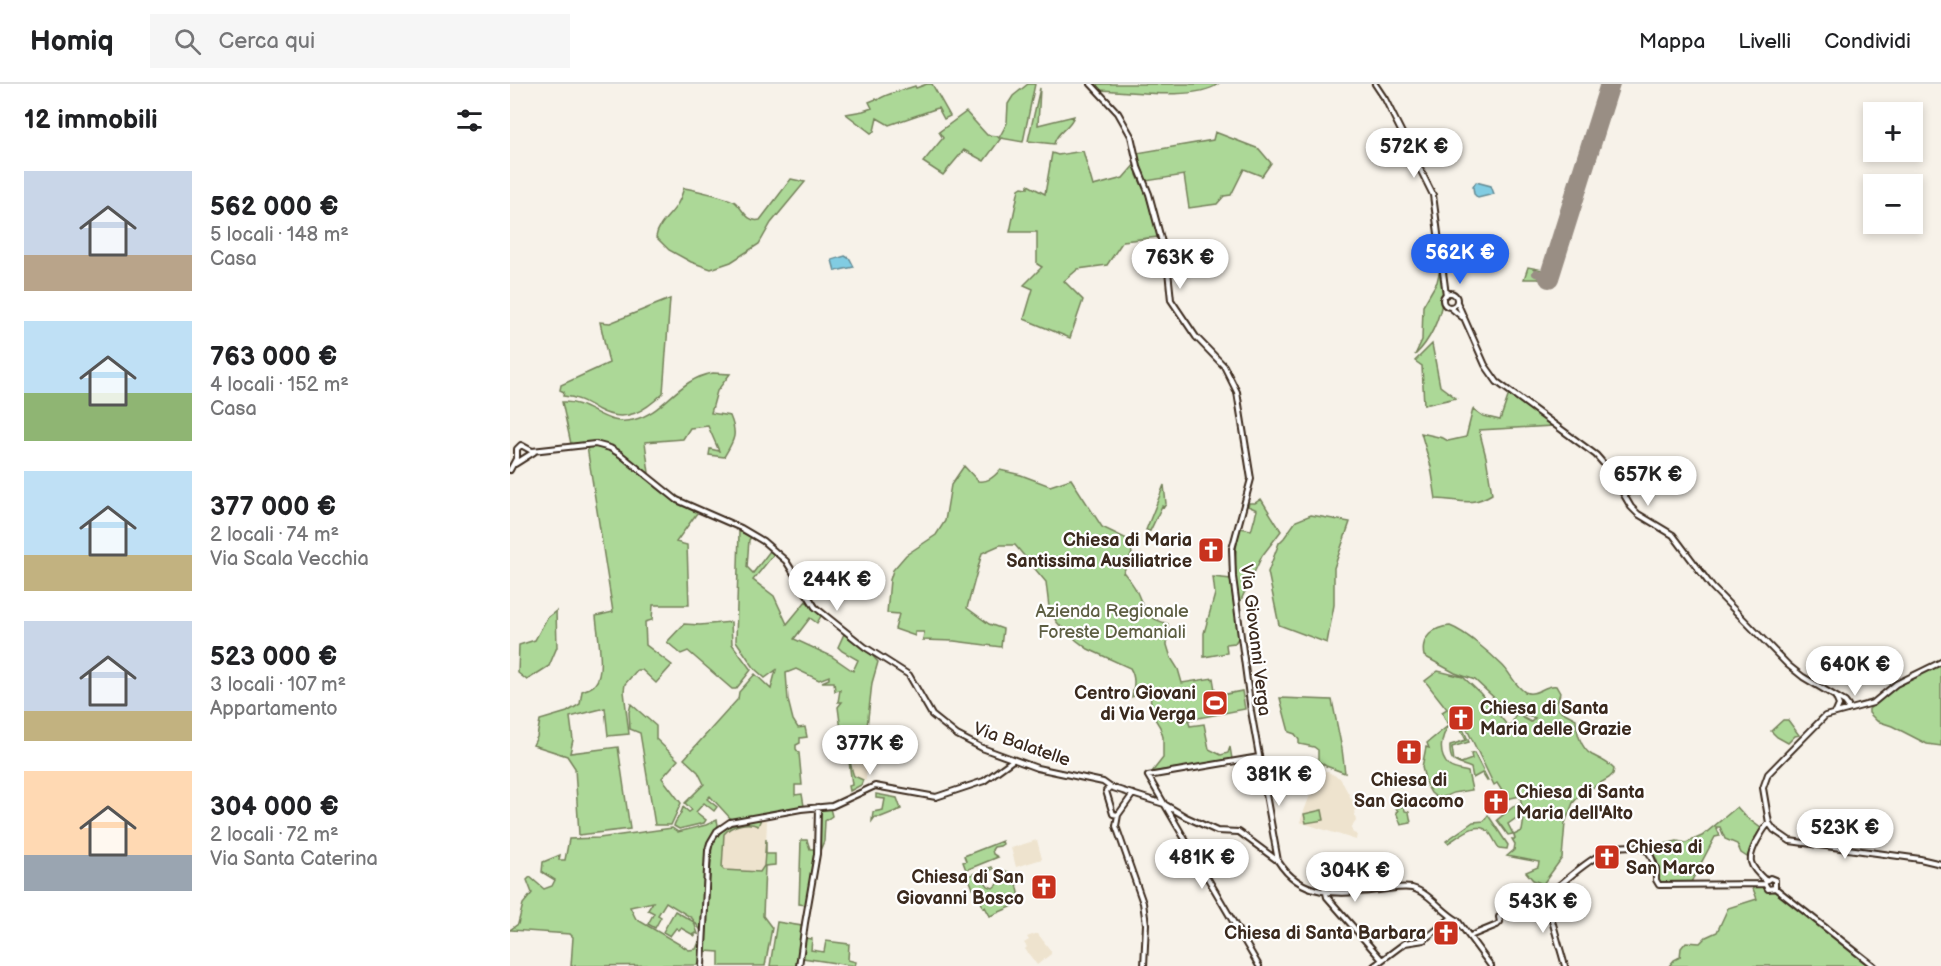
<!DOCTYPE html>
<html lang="it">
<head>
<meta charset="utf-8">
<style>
  body { margin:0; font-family:"Balsamiq Sans",sans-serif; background:#f6f6f6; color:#202124; height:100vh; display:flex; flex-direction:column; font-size:22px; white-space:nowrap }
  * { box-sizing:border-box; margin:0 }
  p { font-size:20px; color:#757577 }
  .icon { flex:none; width:33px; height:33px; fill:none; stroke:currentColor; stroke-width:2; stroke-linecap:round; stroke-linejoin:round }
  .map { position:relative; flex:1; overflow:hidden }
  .sheet { display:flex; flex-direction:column; background:#fff; width:510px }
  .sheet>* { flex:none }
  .tools { position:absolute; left:1353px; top:18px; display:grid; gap:12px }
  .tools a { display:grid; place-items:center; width:60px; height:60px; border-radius:0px; background:#fff; box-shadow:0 3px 9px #0003; font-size:30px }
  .price { position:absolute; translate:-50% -51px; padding:0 14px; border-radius:21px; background:#fff; color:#222; font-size:20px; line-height:39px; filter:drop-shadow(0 2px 3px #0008) }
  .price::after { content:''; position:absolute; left:50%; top:36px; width:18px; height:14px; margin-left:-9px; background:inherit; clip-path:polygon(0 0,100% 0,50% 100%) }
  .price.active { background:#2563eb; color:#fff }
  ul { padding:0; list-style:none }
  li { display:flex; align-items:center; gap:18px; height:150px; padding:0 24px }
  li span { display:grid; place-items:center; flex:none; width:168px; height:120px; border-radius:0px; color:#555 }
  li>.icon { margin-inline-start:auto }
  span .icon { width:72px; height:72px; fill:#fffc; stroke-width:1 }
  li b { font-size:26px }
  h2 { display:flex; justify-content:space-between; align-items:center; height:72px; padding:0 24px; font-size:26px }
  header { display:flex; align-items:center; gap:36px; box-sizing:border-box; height:84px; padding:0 30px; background:#fff; border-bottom:2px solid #e0e0e0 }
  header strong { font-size:28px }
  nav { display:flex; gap:33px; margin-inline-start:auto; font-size:21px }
  .search { width:420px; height:54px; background:#f6f6f6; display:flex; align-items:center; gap:15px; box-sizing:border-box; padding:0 21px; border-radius:0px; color:#757577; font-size:22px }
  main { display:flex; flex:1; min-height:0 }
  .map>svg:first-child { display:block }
  .built { fill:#eee3ce }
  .green { fill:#acd897; stroke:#74815a; stroke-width:1.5 }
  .water { fill:#81cce2; stroke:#658b94; stroke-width:1.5 }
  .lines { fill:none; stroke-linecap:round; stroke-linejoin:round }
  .taxiway { stroke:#998e84; stroke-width:8 }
  .runway { stroke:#998e84; stroke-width:20 }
  .minor-casing { stroke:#3b2a1e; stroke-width:8 }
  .minor { stroke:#fff; stroke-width:4 }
  .labels { text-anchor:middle; stroke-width:4.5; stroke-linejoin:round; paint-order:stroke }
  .poi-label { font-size:18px; font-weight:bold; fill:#3b2a1e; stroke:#fff; text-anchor:end }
  .park-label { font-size:18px; fill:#5d5e42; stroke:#fff }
  .street-label { font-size:18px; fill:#3b2a1e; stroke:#fff }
</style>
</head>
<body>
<header>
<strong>Homiq</strong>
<div class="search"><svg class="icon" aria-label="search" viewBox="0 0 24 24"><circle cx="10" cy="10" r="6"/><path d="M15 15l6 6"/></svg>Cerca qui</div>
<nav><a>Mappa</a><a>Livelli</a><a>Condividi</a></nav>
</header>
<main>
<section class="sheet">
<h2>12 immobili<svg class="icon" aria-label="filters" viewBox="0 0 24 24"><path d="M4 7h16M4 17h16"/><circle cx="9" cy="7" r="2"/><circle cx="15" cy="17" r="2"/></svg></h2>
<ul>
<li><span style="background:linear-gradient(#c9d6e8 70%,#b9a48a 0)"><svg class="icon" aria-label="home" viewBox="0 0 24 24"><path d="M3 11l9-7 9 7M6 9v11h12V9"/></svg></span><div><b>562 000 €</b><p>5 locali · 148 m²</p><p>Casa</p></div></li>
<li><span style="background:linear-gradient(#bfe0f5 60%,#8fb573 0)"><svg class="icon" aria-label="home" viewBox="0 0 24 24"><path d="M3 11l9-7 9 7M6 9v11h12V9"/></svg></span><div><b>763 000 €</b><p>4 locali · 152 m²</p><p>Casa</p></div></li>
<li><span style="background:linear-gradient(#bfe0f5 70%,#c2b280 0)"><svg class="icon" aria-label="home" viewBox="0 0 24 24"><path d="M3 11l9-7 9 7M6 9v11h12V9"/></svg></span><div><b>377 000 €</b><p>2 locali · 74 m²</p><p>Via Scala Vecchia</p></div></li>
<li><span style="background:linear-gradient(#c9d6e8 75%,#c2b280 0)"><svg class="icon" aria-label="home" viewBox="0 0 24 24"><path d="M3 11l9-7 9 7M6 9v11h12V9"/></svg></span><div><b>523 000 €</b><p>3 locali · 107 m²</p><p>Appartamento</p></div></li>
<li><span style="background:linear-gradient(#ffd9b3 70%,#9aa5b1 0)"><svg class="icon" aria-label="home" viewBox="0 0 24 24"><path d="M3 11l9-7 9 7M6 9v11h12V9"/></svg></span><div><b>304 000 €</b><p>2 locali · 72 m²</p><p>Via Santa Caterina</p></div></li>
</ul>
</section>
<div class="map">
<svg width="1431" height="882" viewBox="0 0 1431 882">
  <rect width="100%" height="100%" fill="#f7f2e9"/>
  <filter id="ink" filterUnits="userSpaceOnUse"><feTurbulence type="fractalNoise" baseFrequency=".0167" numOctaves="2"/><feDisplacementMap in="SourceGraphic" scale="12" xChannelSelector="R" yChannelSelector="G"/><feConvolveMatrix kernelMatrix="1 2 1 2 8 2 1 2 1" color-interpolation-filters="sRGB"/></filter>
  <g filter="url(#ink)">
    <path class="built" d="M345,665H358L356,697L344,692L342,687Z
      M810,684L830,694L847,725L844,727L846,737L841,744L843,749L847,750L846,756L790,738Z
      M251,735L257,737L254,808L198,807L201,766L209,748L223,741Z
      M527,756L532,775L506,783L501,764Z
      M525,850H528L541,867V870L527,881L515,865L517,863L514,859L519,856L517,853Z"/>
    <path class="green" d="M417,0H422L440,32L434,35L428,24L379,41L367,34L364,47L361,49L336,30L353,27L362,24L359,18L366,15L368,16C372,11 396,5 405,2L406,4Z
      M518,0H525L513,58L491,54L474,77L454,66L433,91L413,78L433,54L429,48L456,28L477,51L487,52L489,54L497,39L498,20L503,12Z
      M584,0H708C685,17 619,7 590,6Z
      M1092,0H1107L1046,198L1045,200L1028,195H1014L1018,183L1033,186Z
      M530,4L528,41L564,32C560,44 546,48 544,60L518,57Z
      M705,48L749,65L761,79L752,92L734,85L721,111L714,112L707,120L679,124L674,91L636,97L631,86L627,69L703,56Z
      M573,67L583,102L613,94L626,79L627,91L636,110L648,153L613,157L597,181L568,185L554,197L573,216L560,254L514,235L523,205L514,201L532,183L527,180V148H500L509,105L512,103L518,104V101L535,110L542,69L548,71Z
      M281,95L295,98L261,139L249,160L221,178L201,185L181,178L159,166L146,153C148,139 162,131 168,119C171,114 172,109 174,104C181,105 220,114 225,118C233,125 237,139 250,136Z
      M931,181C932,190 935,202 934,210C930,233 922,255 905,271L912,256L913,222L927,198Z
      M160,215L153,309C135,327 115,340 89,326C77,319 68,313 53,312L54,308L50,306L51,301L99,279L90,238L100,239Z
      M922,260L930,302L946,314L914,321L912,282L905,277Z
      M203,289L220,290L207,307L201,329L220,332C228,351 224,356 214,373L199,371L200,365L209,367L198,342L180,344L173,355L135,358L139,389H136C108,364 101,355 61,360L52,318C79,316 93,343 123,336C155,329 167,295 203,289Z
      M999,310L1042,342L969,346L976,373L982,410C959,424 949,415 926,415L921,383L911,349L933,354L938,357L956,353L963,325L973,332L990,336Z
      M85,362C111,367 127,389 147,404C160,414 173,422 187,429L166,458L177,461L179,521H143L142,536L135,538L136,561L162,581L146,599L132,586H127L115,600L114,607L119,650L98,652L95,624L60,633L63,656L60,669L108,663L120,745L69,751L65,684L57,672L23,661L27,653L30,636L57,628L70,620L72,607C77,605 82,604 85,600C96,588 87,548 86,532L103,528L77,363Z
      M454,382L468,397C478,398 483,394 490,386L511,391L540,402L561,395L592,443L617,455L622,469L613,489H614C618,494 623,500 626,506C636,527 632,532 658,540L657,561L661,574L668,585L672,599L703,594L706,612L732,607L735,625L678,636L680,642L694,640L699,665L711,671L718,669L720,663L722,675L642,688L653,674V653L650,643L642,630L640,610H628L622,613C624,602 626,594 620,584L578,565L566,556L559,547L551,543L546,537L539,523L536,498L505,461H490L472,469L457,524L479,540L493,545L491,563L444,557L413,556L414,548H405V552L385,545L389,530L377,529L380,496L383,486L396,471L426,451L435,437L441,401Z
      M654,401L656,420L654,423L652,422L640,447L636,446Z
      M751,415L771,447L752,472L729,520C725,494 723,470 730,444L741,446L742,444L747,426L738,422L739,419H745Z
      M801,431L840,438L824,484V521L817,559L769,541L758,488L769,459L774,454L786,437Z
      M229,447L241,453L239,456L237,483L243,489L260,467L264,470L243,496L264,512L277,540L296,517L311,532L307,539L300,534L284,555L321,572L343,587L348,576L332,567L328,563L334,550L360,569L368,578L362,599L357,643H342C344,653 340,658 339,668C339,673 342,688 344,692L353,696L351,701L340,707L339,702L342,701L338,669L336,668L335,662H333L328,623L332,618H328L330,606L325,607L324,598H312L319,595V592L309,596L286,585L276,589L278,616L283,636L288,644L295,643L297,653L290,654V659L286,661V665L289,669L292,701H285V711L292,710L294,722L222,736L200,712L197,715L207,723L204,727L194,719L186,728L196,736L194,739L169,745L164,742C165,736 171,732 173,723L179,728L182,726L175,719L194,700L188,688L174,675L228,615L229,608L245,590L261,605L266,586L255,594L245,585L226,557Z
      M703,493L721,495L729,553L725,559L716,560L717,569L694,573V549L705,510Z
      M46,527L47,563L39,582L17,596L8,589L9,561L25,556L37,534Z
      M221,538L222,560L241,586L226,605H222L178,567L171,570L157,558L174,540L190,541Z
      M940,542C956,548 981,570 993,582C1000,589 1006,603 1015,608C1025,613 1036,600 1046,602L1050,609L1047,619L1049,626L1066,635C1066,647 1071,665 1082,671C1090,675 1098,678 1104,685L1103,690L1099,694L1070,711L1063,719L1055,739L1052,774L1033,800L1023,796L1016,788L1028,783L1029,778L997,772L1004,766L1005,760L1002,755H1005L1004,751L1012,747L1014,734L1010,712L997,715L987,699L984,701L953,637L957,635L951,622L942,626L946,635L937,639L932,628L937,625L915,597L928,587L953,593L970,609L998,642L1002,639L1006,630L1021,638L1025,634L1016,632L993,622L965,596L945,589L914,572C910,553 924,543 940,542Z
      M1431,580V662L1417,660L1382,642L1367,637L1359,629V625L1387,603Z
      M770,614L822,616L832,665L835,689L816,682L808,677V666L804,663L789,660V656L785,650L779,648Z
      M121,620L146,642V655L168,676L152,694L171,719L161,741H145L130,649L120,645L119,628Z
      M1273,636H1278L1289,651L1285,652L1278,659L1267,653L1261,647Z
      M939,641C931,653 927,670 939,682C944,686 952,686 958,688L962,706L943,709L934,713H926L921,709L916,700L912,683L916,663L919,664L917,659Z
      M953,645L959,658L942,663L944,677L951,679L962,675L961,670L964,669L978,696L977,697L972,689L963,694L961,684C947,678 939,681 940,661L956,656L951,646Z
      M366,710L387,714L391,725L371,733H365L362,737L363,728L373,726L375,715L366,714Z
      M1008,719L1012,730L998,740L1003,750L998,751L987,736Z
      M894,722L895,727L899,728L901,739L891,741L886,728L888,727L886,724Z
      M1227,723L1236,733L1252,745L1243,759L1237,773L1231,769L1227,760L1215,755L1210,743H1206L1210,752L1205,753L1180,800L1150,799C1147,792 1149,790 1148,783C1146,766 1138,764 1123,760L1138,757L1147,762L1167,757L1176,759L1192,752Z
      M320,724L322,732L315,737L314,757L309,769L310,726Z
      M812,726L814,736L796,739L794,730Z
      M978,731L998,761L997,765L989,764C985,759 983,752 978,747C966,736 949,753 938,759L936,757L963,738L974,737Z
      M251,735L248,742C238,737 221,741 214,750L212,784L214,786L250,788L254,782L256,755V770H265V781L255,782L253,832L262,844L255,882H209V868L195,867L202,761C211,739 231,739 251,735Z
      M207,736L208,741L198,761L192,848L182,834L156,818L148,831L151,833L145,844L138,840L144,829L138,826L143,818L120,823L126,835L179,866L186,865L191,853L190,881L61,882L63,853L60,850L0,846L8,840L13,820L22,809L17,796L20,793L34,805L42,802L45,796L32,788L33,778L50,771L49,776H55L59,755L89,754L162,744L168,748L196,741Z
      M291,756H297L300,765H305L296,821L289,820Z
      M492,757L493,760L490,762L484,763L482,766L483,770L488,773L456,786L453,778L456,777L454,772Z
      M482,783L483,785L471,792L478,802L483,804L492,796L490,786C508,788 506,798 510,813L507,814L508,820L480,832L475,823L473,824L469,811L466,812L458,792Z
      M1242,802H1252L1258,807L1266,808L1360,882H1159L1164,876L1170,873L1171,864L1176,858L1190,859L1196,853L1207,848L1218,824L1247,815Z
      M165,827L184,838L188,850L185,849V852L171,844L169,846L166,844L160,852L153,848Z
      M267,838L292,842L287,882H260Z
      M295,854L302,855L301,866L314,868L316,857L339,860L338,876L346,878L345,882L293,874Z"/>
    <path class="water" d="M966,98L981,102L984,110L968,114L964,110L963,103Z
      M335,172L340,175L344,183L325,187L322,176Z"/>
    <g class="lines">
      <path class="taxiway" d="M1026,189L1039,194"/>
      <path class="runway" d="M1039,194L1100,0"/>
      <defs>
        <path id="minor" d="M581,0L608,29L621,52L628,83L639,110L657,177L661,216L686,253L714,282L727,308L741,395L722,465L723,493L741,627L768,777C792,815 831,810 869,806C880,805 892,802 902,804C920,809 932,828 947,836L981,882
          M865,0L875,15L923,111L936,211
          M933 216a7 7 0 1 1 14 0a7 7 0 1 1-14 0Z
          M947,218L975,281L987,298L1086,371L1100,387L1121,423L1128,430L1163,451L1202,503L1278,581L1293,593L1335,618L1338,622L1337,626
          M940,223L952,233
          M5,380L24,368
          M0,386L7,373V365L11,361L22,367L85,360L100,364L110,370L167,416L231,444L253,457L276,477L305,523L355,563L399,591L422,631L447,651L472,664L527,684L593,698L600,703L654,720L676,733L707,747L729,748L768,777
          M1431,578L1386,600L1363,619L1315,632L1258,690L1253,704L1259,739L1264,746L1280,757L1410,775L1431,780
          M1326,628L1329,621L1326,614
          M600,703L596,707L603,730L608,731L623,710
          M608,731L606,742L633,819L636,840L634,882
          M1256,797C1239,782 1236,776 1248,755C1251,750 1254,744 1259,739
          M1256,797L1260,794L1265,796V804
          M1255,800L1258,805L1265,804L1364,882
          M816,809L817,813L872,876
          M1035,812L1055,882
          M960,852L987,841L990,838L989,833C1004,828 1021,821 1035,812C1064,793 1100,746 1139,768L1146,784V796L1149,801L1255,800
          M192,882L198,766L200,759L207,747L220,738L291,725L322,722L365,702L426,713L474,697L503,676
          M289,882L295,839L307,770L308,723
          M749,882L638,692L749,673
          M864,882L895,859L914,856L941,834"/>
      </defs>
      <use href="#minor" class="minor-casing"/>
      <use href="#minor" class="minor"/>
    </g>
  </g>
  <defs>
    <symbol id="church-square" viewBox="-11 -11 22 22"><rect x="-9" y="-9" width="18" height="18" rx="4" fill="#c8321e" stroke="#fff"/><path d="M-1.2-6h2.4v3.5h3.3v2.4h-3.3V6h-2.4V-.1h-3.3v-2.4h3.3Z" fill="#fff"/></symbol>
    <symbol id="stadium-square" viewBox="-11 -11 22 22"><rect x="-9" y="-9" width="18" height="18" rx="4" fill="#c8321e" stroke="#fff"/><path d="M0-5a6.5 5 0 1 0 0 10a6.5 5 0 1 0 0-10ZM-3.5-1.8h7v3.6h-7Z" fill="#fff"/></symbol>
  </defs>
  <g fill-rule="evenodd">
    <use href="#church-square" x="686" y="451" width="30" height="30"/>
    <use href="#stadium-square" x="690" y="604" width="30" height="30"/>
    <use href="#church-square" x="936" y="619" width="30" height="30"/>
    <use href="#church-square" x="884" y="653" width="30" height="30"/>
    <use href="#church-square" x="971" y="703" width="30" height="30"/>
    <use href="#church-square" x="1082" y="758" width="30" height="30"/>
    <use href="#church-square" x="519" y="788" width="30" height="30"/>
    <use href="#church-square" x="921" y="834" width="30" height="30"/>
  </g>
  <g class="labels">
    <g class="poi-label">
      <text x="682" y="462">Chiesa di Maria<tspan x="682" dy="21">Santissima Ausiliatrice</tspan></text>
      <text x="686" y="615">Centro Giovani<tspan x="686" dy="21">di Via Verga</tspan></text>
      <text x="970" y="630" text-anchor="start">Chiesa di Santa<tspan x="970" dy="21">Maria delle Grazie</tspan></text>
      <text x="899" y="702" text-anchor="middle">Chiesa di<tspan x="899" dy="21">San Giacomo</tspan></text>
      <text x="1006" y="714" text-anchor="start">Chiesa di Santa<tspan x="1006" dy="21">Maria dell'Alto</tspan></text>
      <text x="1116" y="769" text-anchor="start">Chiesa di<tspan x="1116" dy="21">San Marco</tspan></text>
      <text x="514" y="799">Chiesa di San<tspan x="514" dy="21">Giovanni Bosco</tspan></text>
      <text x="916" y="855">Chiesa di Santa Barbara</text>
    </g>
    <g class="park-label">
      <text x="602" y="533">Azienda Regionale<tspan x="602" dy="21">Foreste Demaniali</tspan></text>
    </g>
    <g class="street-label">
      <text transform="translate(746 556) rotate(83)" y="6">Via Giovanni Verga</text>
      <text transform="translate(512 660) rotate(19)" y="6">Via Balatelle</text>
    </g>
  </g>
</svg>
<div class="tools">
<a>+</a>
<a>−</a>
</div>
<b class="price" style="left:904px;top:95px">572K €</b>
<b class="price active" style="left:950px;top:201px">562K €</b>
<b class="price" style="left:670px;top:206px">763K €</b>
<b class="price" style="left:1138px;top:423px">657K €</b>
<b class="price" style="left:327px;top:528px">244K €</b>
<b class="price" style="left:1345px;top:613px">640K €</b>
<b class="price" style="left:360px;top:692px">377K €</b>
<b class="price" style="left:769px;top:723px">381K €</b>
<b class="price" style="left:1335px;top:776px">523K €</b>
<b class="price" style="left:692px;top:806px">481K €</b>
<b class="price" style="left:845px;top:819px">304K €</b>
<b class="price" style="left:1033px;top:850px">543K €</b>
</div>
</main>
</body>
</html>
